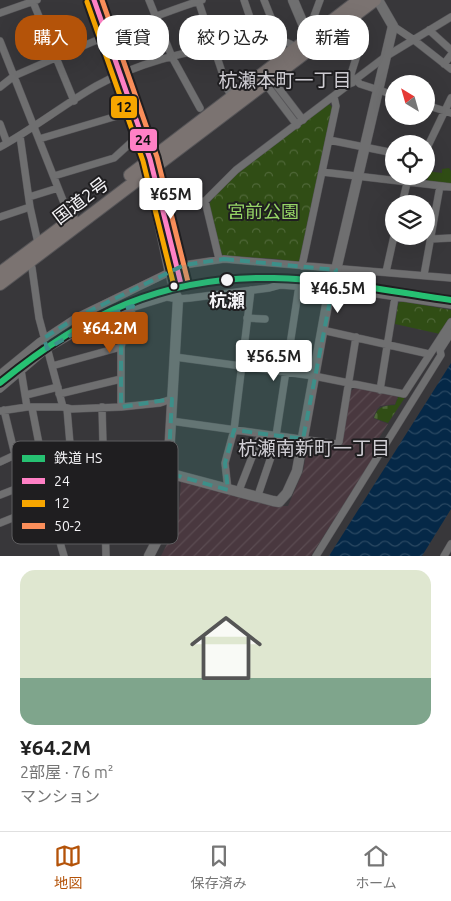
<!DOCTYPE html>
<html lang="ja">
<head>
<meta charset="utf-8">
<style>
  body { margin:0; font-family:Ubuntu,"Noto Sans JP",sans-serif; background:#f6f6f6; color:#222; height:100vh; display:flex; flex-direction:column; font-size:19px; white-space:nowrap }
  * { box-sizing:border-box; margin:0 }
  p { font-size:16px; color:#767676 }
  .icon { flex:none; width:28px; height:28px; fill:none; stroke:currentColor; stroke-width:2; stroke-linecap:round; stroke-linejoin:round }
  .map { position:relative; height:556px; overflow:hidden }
  .side { display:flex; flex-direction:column; background:#fff; flex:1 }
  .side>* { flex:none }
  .top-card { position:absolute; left:15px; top:15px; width:421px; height:45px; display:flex; gap:10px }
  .needle { width:32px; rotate:323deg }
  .controls { position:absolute; left:385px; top:75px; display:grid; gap:10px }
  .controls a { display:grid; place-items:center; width:50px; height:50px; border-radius:50%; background:#fff; box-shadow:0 5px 20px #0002; font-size:25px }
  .price { position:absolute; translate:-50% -42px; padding:0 11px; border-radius:5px; background:#fff; color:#222; font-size:16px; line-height:32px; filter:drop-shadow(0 1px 2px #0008) }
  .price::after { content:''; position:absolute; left:50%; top:30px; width:15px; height:11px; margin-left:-8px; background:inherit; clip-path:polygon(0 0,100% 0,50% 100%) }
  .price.selected { background:#b45309; color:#fff }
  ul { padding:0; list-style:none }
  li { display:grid; align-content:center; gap:10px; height:265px; padding:0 20px }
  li+li { border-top:1px solid #e0e0e0 }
  li span { display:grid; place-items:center; height:155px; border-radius:15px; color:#555 }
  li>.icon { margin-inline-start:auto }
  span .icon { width:90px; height:90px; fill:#fffc; stroke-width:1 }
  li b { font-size:21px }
  .chip { padding:0 18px; border-radius:20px; background:#fff; box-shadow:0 5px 20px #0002; font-size:18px; line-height:45px }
  .chip.selected { background:#b45309; color:#fff }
  .tabs { display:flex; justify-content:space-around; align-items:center; height:70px; border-top:1px solid #e0e0e0; background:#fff; font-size:14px; color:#767676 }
  .tabs a { display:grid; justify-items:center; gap:2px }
  .tabs .selected { color:#b45309 }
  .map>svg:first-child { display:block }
  .industrial { fill:url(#industrial-furrows) }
  .cemetery { fill:url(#cemetery-stones) }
  .park { fill:url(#park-crowns) }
  .garden { fill:#304d15 }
  .water { fill:url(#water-waves) }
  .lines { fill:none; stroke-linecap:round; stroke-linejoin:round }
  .secondary-tunnel { stroke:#545356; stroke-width:10; stroke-dasharray:10 5; stroke-linecap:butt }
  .street-casing { stroke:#575659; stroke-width:8 }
  .secondary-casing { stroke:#575659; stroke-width:11 }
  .highway-casing { stroke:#575659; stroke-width:14 }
  .street { stroke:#6f6f70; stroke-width:7 }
  .secondary { stroke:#6f6f70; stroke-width:10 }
  .highway { stroke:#7b7371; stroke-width:12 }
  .bus-1-casing { stroke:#1f1e20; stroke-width:9 }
  .bus-2-casing { stroke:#1f1e20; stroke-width:9 }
  .bus-3-casing { stroke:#1f1e20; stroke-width:9 }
  .bus-1 { stroke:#ff80c5; stroke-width:5 }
  .bus-2 { stroke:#f7a600; stroke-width:5 }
  .bus-3 { stroke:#fa8e5a; stroke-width:5 }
  .rail-1-casing { stroke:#1f1e20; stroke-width:10 }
  .rail-1 { stroke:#26c172; stroke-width:6 }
  .marked { fill:#3d8f89; fill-opacity:0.2; stroke:#3d8f89; stroke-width:4; stroke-dasharray:10 6; stroke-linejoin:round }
  .stop-dot { fill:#f5f4f7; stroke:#1f1e20; stroke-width:2 }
  .labels { text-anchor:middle; stroke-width:4; stroke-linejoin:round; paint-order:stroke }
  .street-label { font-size:18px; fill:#f5f4f7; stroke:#1f1e20 }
  .park-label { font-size:18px; fill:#96d566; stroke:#1f1e20 }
  .stop-label { font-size:18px; font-weight:bold; fill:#f5f4f7; stroke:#1f1e20 }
  .neighbourhood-label { font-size:19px; fill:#d1cfd5; stroke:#1f1e20 }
  .key { fill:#1f1e20; stroke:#5f5e60; stroke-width:1 }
  .key-label { font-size:14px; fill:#f5f4f7 }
  .line-badge { stroke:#1f1e20; stroke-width:2 }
  .pale-badge-label { font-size:14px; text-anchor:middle; font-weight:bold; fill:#111 }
</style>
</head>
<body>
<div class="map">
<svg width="451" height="556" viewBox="0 0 451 556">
  <defs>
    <pattern id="industrial-furrows" width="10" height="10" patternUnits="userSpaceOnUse" patternTransform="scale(1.25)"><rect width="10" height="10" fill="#49383f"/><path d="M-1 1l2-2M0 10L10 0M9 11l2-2" fill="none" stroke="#5b4c52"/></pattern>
    <pattern id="cemetery-stones" width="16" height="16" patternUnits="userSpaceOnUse" patternTransform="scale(1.25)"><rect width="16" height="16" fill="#304d15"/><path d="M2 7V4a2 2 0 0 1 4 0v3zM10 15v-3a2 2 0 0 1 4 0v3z" fill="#4f6738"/></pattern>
    <pattern id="park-crowns" width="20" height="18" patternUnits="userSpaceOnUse" patternTransform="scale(1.25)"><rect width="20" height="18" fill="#304d15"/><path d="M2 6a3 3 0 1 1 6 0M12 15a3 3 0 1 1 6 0" fill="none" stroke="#4f6738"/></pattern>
    <pattern id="water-waves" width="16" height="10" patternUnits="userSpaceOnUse" patternTransform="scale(1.25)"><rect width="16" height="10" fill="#052847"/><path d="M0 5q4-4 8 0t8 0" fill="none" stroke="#2a4862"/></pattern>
  </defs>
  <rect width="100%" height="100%" fill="#38373a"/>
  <path class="industrial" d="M356,387L398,395L395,404L380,406L377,409L373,418L388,424L379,438L384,441L311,556H161L178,522L181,482L272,506H288L303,471L308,444L341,448L350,392Z"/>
  <path class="cemetery" d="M399,395L406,396L388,423L374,418C378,406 383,406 395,405Z"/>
  <path class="park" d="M329,104L333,108L300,260L297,263L278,259L224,256L221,253L209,205C220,179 303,123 329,104Z
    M401,301L451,310V317L440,334L395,324L398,304Z"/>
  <path class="garden" d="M449,168L451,171V184L426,181L430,175L426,171L442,173V169Z"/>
  <path class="water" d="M451,363V509L422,556H329Z"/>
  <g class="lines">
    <path class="secondary-tunnel" d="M170,273L174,292
      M178,274L182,290"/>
    <defs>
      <path id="street" d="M149,0L172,57L200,108
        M198,0L228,90L232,97
        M244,0L258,41
        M264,0L280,40
        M33,2L74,101
        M0,13L37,0
        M316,23L313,19L320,0
        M393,26L414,40L451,69
        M429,30L451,50
        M0,41L68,213L72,219
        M444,64L451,55
        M271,78L303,120
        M356,80L360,84L394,95
        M265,83L297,125
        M352,83L351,74L364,33L352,17
        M0,87L14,76C76,49 138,21 202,0
        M426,105L451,113
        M0,124L7,143
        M20,136L30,207L38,243
        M39,139L134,111
        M329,140L394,153
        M0,147C33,129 63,105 96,86C141,61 194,49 244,43C261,41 282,36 295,47
        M426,150L451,98
        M322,172L451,187
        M54,176L114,158L136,138L143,136
        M29,197L58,188
        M205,201L219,259
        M402,204L407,183L412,176
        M163,208L205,201L236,170L385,57L451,17
        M0,217L30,207
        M431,239L451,238
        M28,262L32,268L39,318L63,407
        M302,266L336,106L334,97
        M386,272L394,236
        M424,275L440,186
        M247,318L265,319
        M322,330L429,354
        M122,341L142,338
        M175,357L314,376L404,394L451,322
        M52,366L121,347
        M21,370L27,407
        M0,374L39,342L77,317L184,265L224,259L451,278
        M0,389L47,349L102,317L167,297L178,299L190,298L269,288L280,285L350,290L451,305
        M380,390L395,297
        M59,394L121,379
        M26,395L58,387
        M102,407L106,556
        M121,407V347L133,306
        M67,409L72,467L79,491
        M4,410L15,455
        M0,411L27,407H63L71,409L121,407L160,403L172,399
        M171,421L336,444L339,442L356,337
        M40,449L71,452
        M0,462L15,455L40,449L32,408
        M228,490L225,463L234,430L251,290
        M238,493L261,434
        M0,495L72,467
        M257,498L271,457L276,436L299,286
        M0,523L105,481L112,479L167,483
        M64,556C52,519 59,520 79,491
        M316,556L441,355L440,350L451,333
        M444,556L451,544"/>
      <path id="secondary" d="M94,0L150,159L178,274
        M293,0L309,38L312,42
        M152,189L170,273
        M168,473L273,501L279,502L287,493L297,471L330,288L336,270L393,26L378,0
        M149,556L164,527L168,473L178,299L174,292"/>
      <path id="highway" d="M130,175L359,0
        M0,273L72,219
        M0,284L375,0"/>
    </defs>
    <use href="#street" class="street-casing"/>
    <use href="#secondary" class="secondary-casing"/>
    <use href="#highway" class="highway-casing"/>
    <use href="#street" class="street"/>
    <use href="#secondary" class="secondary"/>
    <use href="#highway" class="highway"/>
    <defs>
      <path id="bus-1" d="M94,0L150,159L181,284"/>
      <path id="bus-2" d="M87,2L143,161L174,286"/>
      <path id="bus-3" d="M102,0L157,157L188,282"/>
    </defs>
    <use href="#bus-1" class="bus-1-casing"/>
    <use href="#bus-2" class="bus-2-casing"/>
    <use href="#bus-3" class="bus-3-casing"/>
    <use href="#bus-1" class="bus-1"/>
    <use href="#bus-2" class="bus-2"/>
    <use href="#bus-3" class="bus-3"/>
    <defs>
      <path id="rail-1" d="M0,383C84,314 162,276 274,278C333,279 392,292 451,300"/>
    </defs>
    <use href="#rail-1" class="rail-1-casing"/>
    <use href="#rail-1" class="rail-1"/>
  </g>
  <path class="marked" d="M224,259L336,270L303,439L234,430L225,463L228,490L168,473L172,399L121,407V347L133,306L102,317L47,349L44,338L77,317L184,265Z"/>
  <g class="stop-dot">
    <circle cx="227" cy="280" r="7"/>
    <circle cx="174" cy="286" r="4.5"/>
  </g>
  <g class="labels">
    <g class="street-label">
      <text transform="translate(81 201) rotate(-37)" y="6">国道2号</text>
    </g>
    <g class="park-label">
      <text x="263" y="218">宮前公園</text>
    </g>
    <g class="stop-label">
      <text x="227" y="307">杭瀬</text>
    </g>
    <g class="neighbourhood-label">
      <text x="285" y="87">杭瀬本町一丁目</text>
      <text x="314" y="455">杭瀬南新町一丁目</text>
    </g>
  </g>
  <rect x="12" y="441" width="166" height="103" rx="8" class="key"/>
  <rect x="22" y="455" width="23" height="7" fill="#26c172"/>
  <rect x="22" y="478" width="23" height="6" fill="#ff80c5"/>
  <rect x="22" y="500" width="23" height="7" fill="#f7a600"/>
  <rect x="22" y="523" width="23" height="6" fill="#fa8e5a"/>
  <g class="key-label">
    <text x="54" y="463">鉄道 HS</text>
    <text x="54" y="486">24</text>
    <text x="54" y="508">12</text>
    <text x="54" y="531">50-2</text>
  </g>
  <g class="line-badge">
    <rect x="110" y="95" width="28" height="24" rx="5" fill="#f7a600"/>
    <rect x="129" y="128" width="29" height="24" rx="5" fill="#ff80c5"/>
  </g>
  <g class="pale-badge-label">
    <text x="124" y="112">12</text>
    <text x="143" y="145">24</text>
  </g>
</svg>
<div class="controls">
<a><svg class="needle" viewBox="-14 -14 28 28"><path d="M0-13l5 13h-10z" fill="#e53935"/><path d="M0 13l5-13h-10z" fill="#767676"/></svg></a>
<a><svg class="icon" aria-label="locate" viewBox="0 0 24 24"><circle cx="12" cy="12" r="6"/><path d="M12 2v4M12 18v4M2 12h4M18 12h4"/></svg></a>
<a><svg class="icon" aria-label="layers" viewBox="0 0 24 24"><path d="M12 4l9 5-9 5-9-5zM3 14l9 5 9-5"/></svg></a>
</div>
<b class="price" style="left:171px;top:220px">¥65M</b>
<b class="price" style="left:338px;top:314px">¥46.5M</b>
<b class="price selected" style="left:110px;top:354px">¥64.2M</b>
<b class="price" style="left:274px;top:382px">¥56.5M</b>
<div class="top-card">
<a class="chip selected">購入</a>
<a class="chip">賃貸</a>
<a class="chip">絞り込み</a>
<a class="chip">新着</a>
</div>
</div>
<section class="side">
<ul>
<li><span style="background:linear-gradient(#dfe7d0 70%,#7fa58c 0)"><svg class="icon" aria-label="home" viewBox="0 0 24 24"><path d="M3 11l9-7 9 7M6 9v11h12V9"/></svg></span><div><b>¥64.2M</b><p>2部屋 · 76 m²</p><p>マンション</p></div></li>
</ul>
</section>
<nav class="tabs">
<a class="selected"><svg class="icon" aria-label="map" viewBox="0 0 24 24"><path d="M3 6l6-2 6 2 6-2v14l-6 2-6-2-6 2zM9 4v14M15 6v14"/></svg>地図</a>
<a><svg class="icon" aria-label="saved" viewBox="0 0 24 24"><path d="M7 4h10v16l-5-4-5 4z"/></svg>保存済み</a>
<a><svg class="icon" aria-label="home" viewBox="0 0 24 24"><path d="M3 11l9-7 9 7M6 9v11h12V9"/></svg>ホーム</a>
</nav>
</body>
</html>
